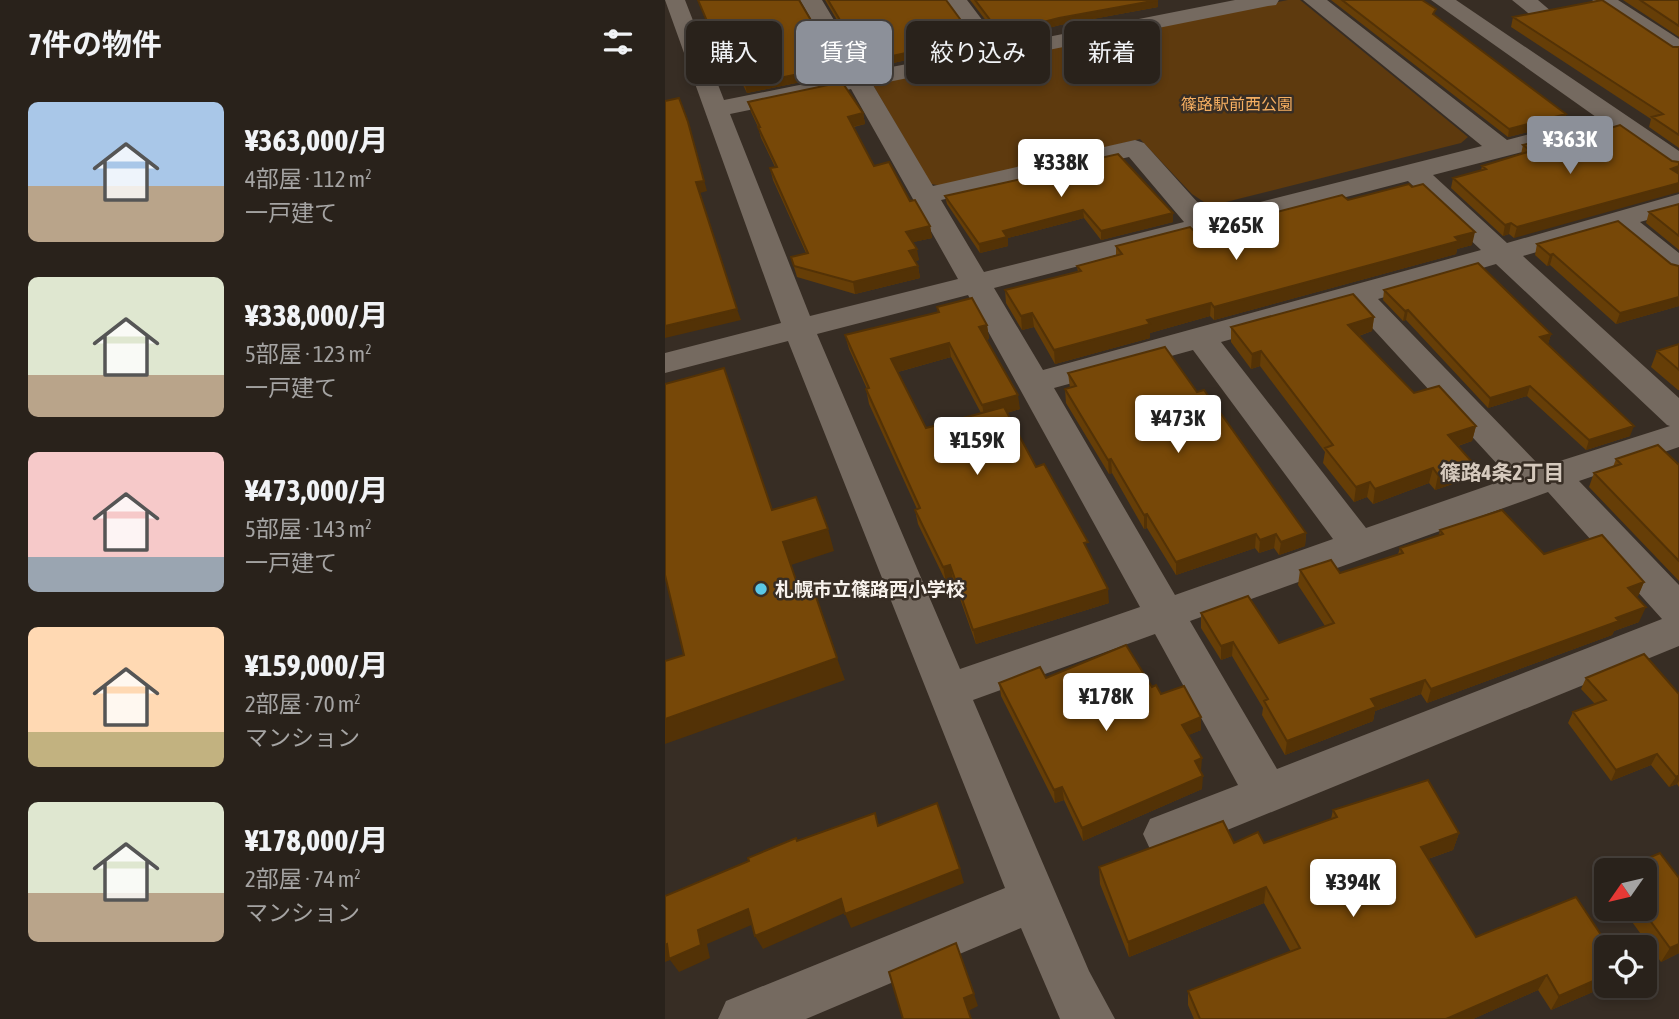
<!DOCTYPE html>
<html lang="ja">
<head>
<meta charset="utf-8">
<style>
  body { margin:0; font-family:"Asap Condensed","Noto Sans JP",sans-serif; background:#352f28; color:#f1f3f6; height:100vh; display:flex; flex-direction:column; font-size:26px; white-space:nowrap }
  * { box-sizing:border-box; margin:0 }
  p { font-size:23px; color:#a5a4a3 }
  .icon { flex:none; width:38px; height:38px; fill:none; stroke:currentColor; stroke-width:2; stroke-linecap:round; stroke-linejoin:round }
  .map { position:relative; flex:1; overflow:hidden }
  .panel { display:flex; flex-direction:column; background:#29221b; width:665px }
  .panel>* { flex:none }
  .hud { position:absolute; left:21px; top:21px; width:665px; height:63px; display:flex; gap:14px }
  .needle { width:46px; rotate:236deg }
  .tools { position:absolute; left:929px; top:858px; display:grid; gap:14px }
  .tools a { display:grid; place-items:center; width:63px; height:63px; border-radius:10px; background:#29221b; box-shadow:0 4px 10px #0003,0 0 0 2px #453f3a; font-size:35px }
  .price { position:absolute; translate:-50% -60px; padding:0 16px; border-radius:7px; background:#fff; color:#222; font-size:23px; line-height:46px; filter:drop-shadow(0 2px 4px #0008) }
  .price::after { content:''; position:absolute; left:50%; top:42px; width:21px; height:16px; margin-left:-10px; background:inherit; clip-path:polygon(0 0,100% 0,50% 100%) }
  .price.current { background:#8c9099; color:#fff }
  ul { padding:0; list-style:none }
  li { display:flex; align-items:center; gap:21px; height:175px; padding:0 28px }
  li span { display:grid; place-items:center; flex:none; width:196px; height:140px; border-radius:10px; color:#555 }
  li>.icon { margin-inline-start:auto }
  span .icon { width:84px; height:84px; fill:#fffc; stroke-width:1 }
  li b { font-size:30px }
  h2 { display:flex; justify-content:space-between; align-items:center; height:84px; padding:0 28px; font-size:30px }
  .pill { padding:0 24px; border-radius:10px; background:#29221b; box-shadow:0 4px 10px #0003,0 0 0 2px #453f3a; font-size:24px; line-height:63px }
  .pill.current { background:#8c9099; color:#fff }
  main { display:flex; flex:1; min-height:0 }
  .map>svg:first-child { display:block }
  .green { fill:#5e3a0e }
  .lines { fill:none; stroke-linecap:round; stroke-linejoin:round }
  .minor { fill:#756a60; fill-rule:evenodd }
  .wall { fill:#663e07; fill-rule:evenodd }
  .shaded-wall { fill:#533206 }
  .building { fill:#774808; stroke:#533206; stroke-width:2 }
  .poi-dot { fill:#5bc8e7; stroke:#372d24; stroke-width:2.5 }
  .labels { text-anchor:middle; stroke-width:5; stroke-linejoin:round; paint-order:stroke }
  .far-park-label { font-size:16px; fill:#f5ae61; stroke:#372d24 }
  .poi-label { font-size:19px; font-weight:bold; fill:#f8f2ec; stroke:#372d24; text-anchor:start }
  .neighbourhood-label { font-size:21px; font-weight:bold; fill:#d5c9bd; stroke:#372d24 }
</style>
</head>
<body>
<main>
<section class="panel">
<h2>7件の物件<svg class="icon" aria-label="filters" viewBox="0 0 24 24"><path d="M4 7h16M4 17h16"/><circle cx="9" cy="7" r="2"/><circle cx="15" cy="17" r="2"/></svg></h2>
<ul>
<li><span style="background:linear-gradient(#a9c7e8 60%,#b9a48a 0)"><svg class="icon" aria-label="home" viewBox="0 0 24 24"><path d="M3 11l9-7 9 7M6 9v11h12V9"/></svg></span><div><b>¥363,000/月</b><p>4部屋 · 112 m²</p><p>一戸建て</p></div></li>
<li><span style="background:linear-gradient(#dfe7d0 70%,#b9a48a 0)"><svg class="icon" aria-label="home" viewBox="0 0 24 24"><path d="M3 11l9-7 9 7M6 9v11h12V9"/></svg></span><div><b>¥338,000/月</b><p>5部屋 · 123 m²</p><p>一戸建て</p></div></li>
<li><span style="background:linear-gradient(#f6c9c9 75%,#9aa5b1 0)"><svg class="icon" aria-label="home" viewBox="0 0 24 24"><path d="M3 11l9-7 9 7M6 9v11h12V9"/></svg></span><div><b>¥473,000/月</b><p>5部屋 · 143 m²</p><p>一戸建て</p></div></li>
<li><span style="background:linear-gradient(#ffd9b3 75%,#c2b280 0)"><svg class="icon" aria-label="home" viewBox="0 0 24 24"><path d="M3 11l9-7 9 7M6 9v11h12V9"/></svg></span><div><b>¥159,000/月</b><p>2部屋 · 70 m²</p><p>マンション</p></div></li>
<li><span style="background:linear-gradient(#dfe7d0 65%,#b9a48a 0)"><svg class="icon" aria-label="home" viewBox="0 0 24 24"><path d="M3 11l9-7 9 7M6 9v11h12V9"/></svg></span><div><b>¥178,000/月</b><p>2部屋 · 74 m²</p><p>マンション</p></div></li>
</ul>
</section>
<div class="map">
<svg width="1014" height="1019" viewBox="0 0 1014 1019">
  <rect width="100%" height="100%" fill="#372d24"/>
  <path class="green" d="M623,0H635L803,137L796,143L545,206L527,194L475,139L279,186L266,184L208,85L213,81Z"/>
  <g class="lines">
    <path class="minor" d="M0,0H20L59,100L179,76L135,0H157L200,72L316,50L280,0H302L337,46L570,0H614L611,5L603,6L208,85L268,186L470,140L479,143L544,215L817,146L638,0H662L842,140L931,117L766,0H791L1014,151V171L1005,169L947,129L768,175L842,243L1014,194V211L975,222L1014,253V276L1004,273L950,229L858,256L1014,398V447L914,481L1014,585V646L501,855L485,849L478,834L485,819L573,785L490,634L308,700L424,971L450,1019H395L356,928L141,1019H53L61,1001L340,888L123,341L0,373V353L116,323ZM186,89L293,279L145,316L65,114ZM464,157L519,222L319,272L276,200ZM743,181L816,250L378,370L329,288ZM831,264L1002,425L1005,426L876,467L713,299ZM303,295L475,607L295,669L152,334ZM687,306L845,478L701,528L556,342ZM528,350L668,539L510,595L389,388ZM883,492L997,619L612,769L525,621Z
      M847,0H873L887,12L884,17H868Z
      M927,0H953L1014,39V56L1006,54Z"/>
  </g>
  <path class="wall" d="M33,0H134L173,66L175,74L82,93L62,53L55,54Z
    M160,0H281L309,38V45L201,69Z
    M305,0H493V7L395,25L336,40Z
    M666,0H757L770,16L901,114L899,123L843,137Z
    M958,0H1014V37Z
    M848,17L1014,47V148L984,127L986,119L846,27Z
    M83,102L198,113L200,124L189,127L209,166L245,201L265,226L267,238L248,242L254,260L250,261L253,266L255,278L190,294L132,277L126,257L141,253L108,180L105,168L110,167L96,138L93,127L86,112Z
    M929,133L1007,161L849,238L844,234L838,236L786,188L788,178L816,170L817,166L856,154L858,145Z
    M391,168L508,222L436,240L419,218L343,238V246L315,253L282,204L280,196L391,171Z
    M683,200L807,245L792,249L791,254L549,320L545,316L485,333V338L390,364L369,327L357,330L341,303L340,290L413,272L412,266L451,255V246L531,233Z
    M1014,204V250L981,223L984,212Z
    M872,244L1014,266V306L951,324L885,265L882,266L870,255Z
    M719,290L886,334L883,344L965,436L921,450L862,396L823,408L741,320L738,321L718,300Z
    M272,307L322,325L324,339L321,340L355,409L342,413L371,467L423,550L444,603L311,644L288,579L281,582L253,524L250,510L252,509L204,404L201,389H202L184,349L180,335L273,313ZM286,357L316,413L261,428L233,372Z
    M709,317L707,331L694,336L749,393L811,426L807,441L793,446L808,463L805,478L770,490L764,483L708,504L702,497L689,502L658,463L660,452L595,366L586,369L566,342V327Z
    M1014,344V390H1013L986,367L992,351Z
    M403,373L532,392L641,533L640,546L614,555L609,548L594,553L590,548L511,575L482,528L479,529L447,473L444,474L401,403L400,389L405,388Z
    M951,459L1014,465V581L924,487L929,473L948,467Z
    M775,530L879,554L979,582L973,596L971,597L974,622L949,631L947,635L762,703L756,694L710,711L708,721L620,755L597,715L598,708L567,656L556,660L536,628V613L614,643L660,626L633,585L635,570L675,573L733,554L735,548L774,535Z
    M381,678L487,687L536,730L523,735L536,771L535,772L537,789L418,841L399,800L390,803L336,696L334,683Z
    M921,678L1014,694V787L1012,784L1004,787L986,765L946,781L903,723L908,712L930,704L916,689Z
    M668,810L794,833L788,850L763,859L811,937L944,985L886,1010L873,990L808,1019H529L523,1005V991L626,952L599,903L464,957L435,884L434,867L569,843H599L666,819Z
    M957,908H980L1014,953L996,962Z"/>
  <path class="shaded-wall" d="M493,0V7L395,25L336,40L335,33L394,18Z
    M309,38V45L201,69L200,62Z
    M60,45L62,53L55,54L53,47Z
    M173,66L175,74L82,93L80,85Z
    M198,113L200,124L186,127L183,117Z
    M901,114L899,123L843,137L844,129Z
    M26,132L42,191L35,193L31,182Z
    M1014,166V176L1006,169Z
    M1014,183V192L849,238L852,227Z
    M418,210L419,218L343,238V246L315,253L314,244L338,231Z
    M508,213V222L436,240V231Z
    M846,223L844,234L838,236L840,225Z
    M265,226L267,238L244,243L241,232Z
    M810,232L807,245L792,249L791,254L549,320V307Z
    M252,249L254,260L246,262L244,251Z
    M888,254L885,265L882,266L885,255Z
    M253,266L255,278L190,294L188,282Z
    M1014,297V306L951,324L955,313Z
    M546,303L545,316L485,333V338L390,364L389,350L482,320Z
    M72,309L76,320L0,338V326Z
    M743,310L741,320L738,321L740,311Z
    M367,313L369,327L357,330L356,316Z
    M709,317L707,331L681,340L683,325Z
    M322,325L324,339L316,341L314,327Z
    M886,334L883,344L875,337Z
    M284,343L286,357L229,373L226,359Z
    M596,351L595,366L586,369L587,354Z
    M865,386L862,396L823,408L825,398Z
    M353,395L355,409L320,419L317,405Z
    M811,426L807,441L779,450L783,435Z
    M969,426L965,436L921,450L924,440Z
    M446,459L447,473L444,474L443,460Z
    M808,463L805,478L770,490L773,475Z
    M768,468L764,483L708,504L710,489Z
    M705,482L702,497L689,502L691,487Z
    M482,514V528L479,529V515Z
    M163,529L169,551L126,565L118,542Z
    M641,533L640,546L614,555L616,542Z
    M591,534L590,548L511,575V562Z
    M611,534L609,548L594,553L595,540Z
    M285,565L288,579L281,582L278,567Z
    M979,582L973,596L957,602L963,588Z
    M443,589L444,603L311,644L308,630Z
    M981,607L974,622L949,631L947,635L762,703L766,689Z
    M568,642L567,656L556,660V646Z
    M172,658L180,680L0,744V719Z
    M760,680L756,694L710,711L708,721L620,755L622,741L706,699Z
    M536,717V730L517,738V725Z
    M992,754L986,765L946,781L951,770Z
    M537,758L536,771L529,774L530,761Z
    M1014,775V781L1012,784L1004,787L1011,777Z
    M538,776L537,789L418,841L417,828Z
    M397,787L399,800L390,803L389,790Z
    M794,833L788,850L751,863L756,847Z
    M295,869L299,883L186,928L180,914Z
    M601,887L599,903L464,957L463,942Z
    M176,899L182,912L98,949L90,936Z
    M83,909L91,923L42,944L45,958L14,972L5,960L0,962V945Z
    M1014,944V953L996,962L1005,948Z
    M882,975L873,990L808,1019H781Z
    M942,975V985H944L886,1010L894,996Z
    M309,994L313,1006L303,1011L299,998Z"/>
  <path class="building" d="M33,0H134L173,66L80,85L60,45L53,47Z
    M163,0H281L309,38L200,62Z
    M310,0H493L394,18L335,33Z
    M677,0H757L771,9L768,14L901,114L844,129Z
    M937,0L1008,47H1014V135L987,117L998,114L848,17Z
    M975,0H1014V26Z
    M177,82L198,113L183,117L209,166L224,162L245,201L250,200L265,226L241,232L252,249L244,251L253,266L188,282L129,266L126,257L143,253L105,168L112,167L93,127H95L83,102Z
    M14,98L23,122L39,181L31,182L72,309L0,326V101Z
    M955,125L1007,161L1014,162V166L1006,169L1014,174V183L852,227L846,223L840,225L788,178L821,169L817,166L866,151L858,145L923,128L929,133Z
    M453,154L508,213L436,231L418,210L338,231L342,237L314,244L280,196L393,171L391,168Z
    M744,184L747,187L758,184L810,232L790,237L794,241L549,307L546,303L482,320L485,324L389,350L367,313L356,316L340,290L416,271L412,266L457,254L451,246L525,227L531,233L677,195L683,200Z
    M1014,204V236L984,212Z
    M953,221L1006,264L1014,266V297L955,313L888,254L885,255L872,244Z
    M813,263L886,334L875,337L969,426L924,440L865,386L825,398L743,310L740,311L719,290Z
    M688,294L709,317L683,325L749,393L774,386L811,426L783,435L808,463L773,475L768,468L710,489L705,482L691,487L660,448L668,445L596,351L587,354L566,327Z
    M307,298L322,325L314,327L353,395L317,405L284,343L226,359L261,428L339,407L371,467L379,464L423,542L419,543L443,589L308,630L285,565L278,567L250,510L255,508L201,389L204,388L180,335L274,312L272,307Z
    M1014,344V370L992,351Z
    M500,347L532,392L539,390L641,533L616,542L611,534L595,540L591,534L511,562L482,514L479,515L446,459L443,460L400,389L411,386L403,373Z
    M59,368L107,510L151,497L163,529L118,542L137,598L150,594L172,658L0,719V661L19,655L0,575V384Z
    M993,445L1014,465V561L929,473L956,464L951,459Z
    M837,510L879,554L937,535L979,582L963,588L981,607L951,618L954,621L766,689L760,680L706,699L711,707L622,741L599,701L603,699L568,642L556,646L536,613L583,596L614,643L669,623L635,570L666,560L675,573L738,553L735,548L778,534L775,530Z
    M461,645L487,687L491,685L496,694L519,686L536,717L517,725L537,758L530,761L538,776L417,828L397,787L389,790L334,683L375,667L381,678Z
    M979,654L1014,694V775L1011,777L992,754L951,770L908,712L941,700L921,678Z
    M763,780L794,833L756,847L811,937L911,897L944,947H942V975L894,996L882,975L781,1019H535L523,991L635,948L601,887L463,942L434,867L558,821L569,843L593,832L599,843L672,817L668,810Z
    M272,803L295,869L180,914L176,899L90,936L83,909L33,930L36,945L4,959L2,944L0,945V896L84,861L83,858L131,838L132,841L210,813L213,826Z
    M995,853L1014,878V944L1005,948L976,908H980V870H956Z
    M291,943L309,994L299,998L306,1019H238L224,972Z"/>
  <circle class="poi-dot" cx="96" cy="589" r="7"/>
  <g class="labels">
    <g class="far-park-label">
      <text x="572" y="110">篠路駅前西公園</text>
    </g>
    <g class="poi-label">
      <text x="110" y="596">札幌市立篠路西小学校</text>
    </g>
    <g class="neighbourhood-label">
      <text x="837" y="480">篠路4条2丁目</text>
    </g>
  </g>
</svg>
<div class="tools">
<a><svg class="needle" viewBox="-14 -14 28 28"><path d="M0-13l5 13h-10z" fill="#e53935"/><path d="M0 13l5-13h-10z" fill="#a5a4a3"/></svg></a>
<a><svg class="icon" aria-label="locate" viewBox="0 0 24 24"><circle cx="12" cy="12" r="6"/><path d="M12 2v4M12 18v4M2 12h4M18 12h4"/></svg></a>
</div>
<b class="price current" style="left:905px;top:176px">¥363K</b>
<b class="price" style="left:396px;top:199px">¥338K</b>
<b class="price" style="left:571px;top:262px">¥265K</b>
<b class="price" style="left:513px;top:455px">¥473K</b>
<b class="price" style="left:312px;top:477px">¥159K</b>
<b class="price" style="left:441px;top:733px">¥178K</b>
<b class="price" style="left:688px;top:919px">¥394K</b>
<div class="hud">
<a class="pill">購入</a>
<a class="pill current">賃貸</a>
<a class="pill">絞り込み</a>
<a class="pill">新着</a>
</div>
</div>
</main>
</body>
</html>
